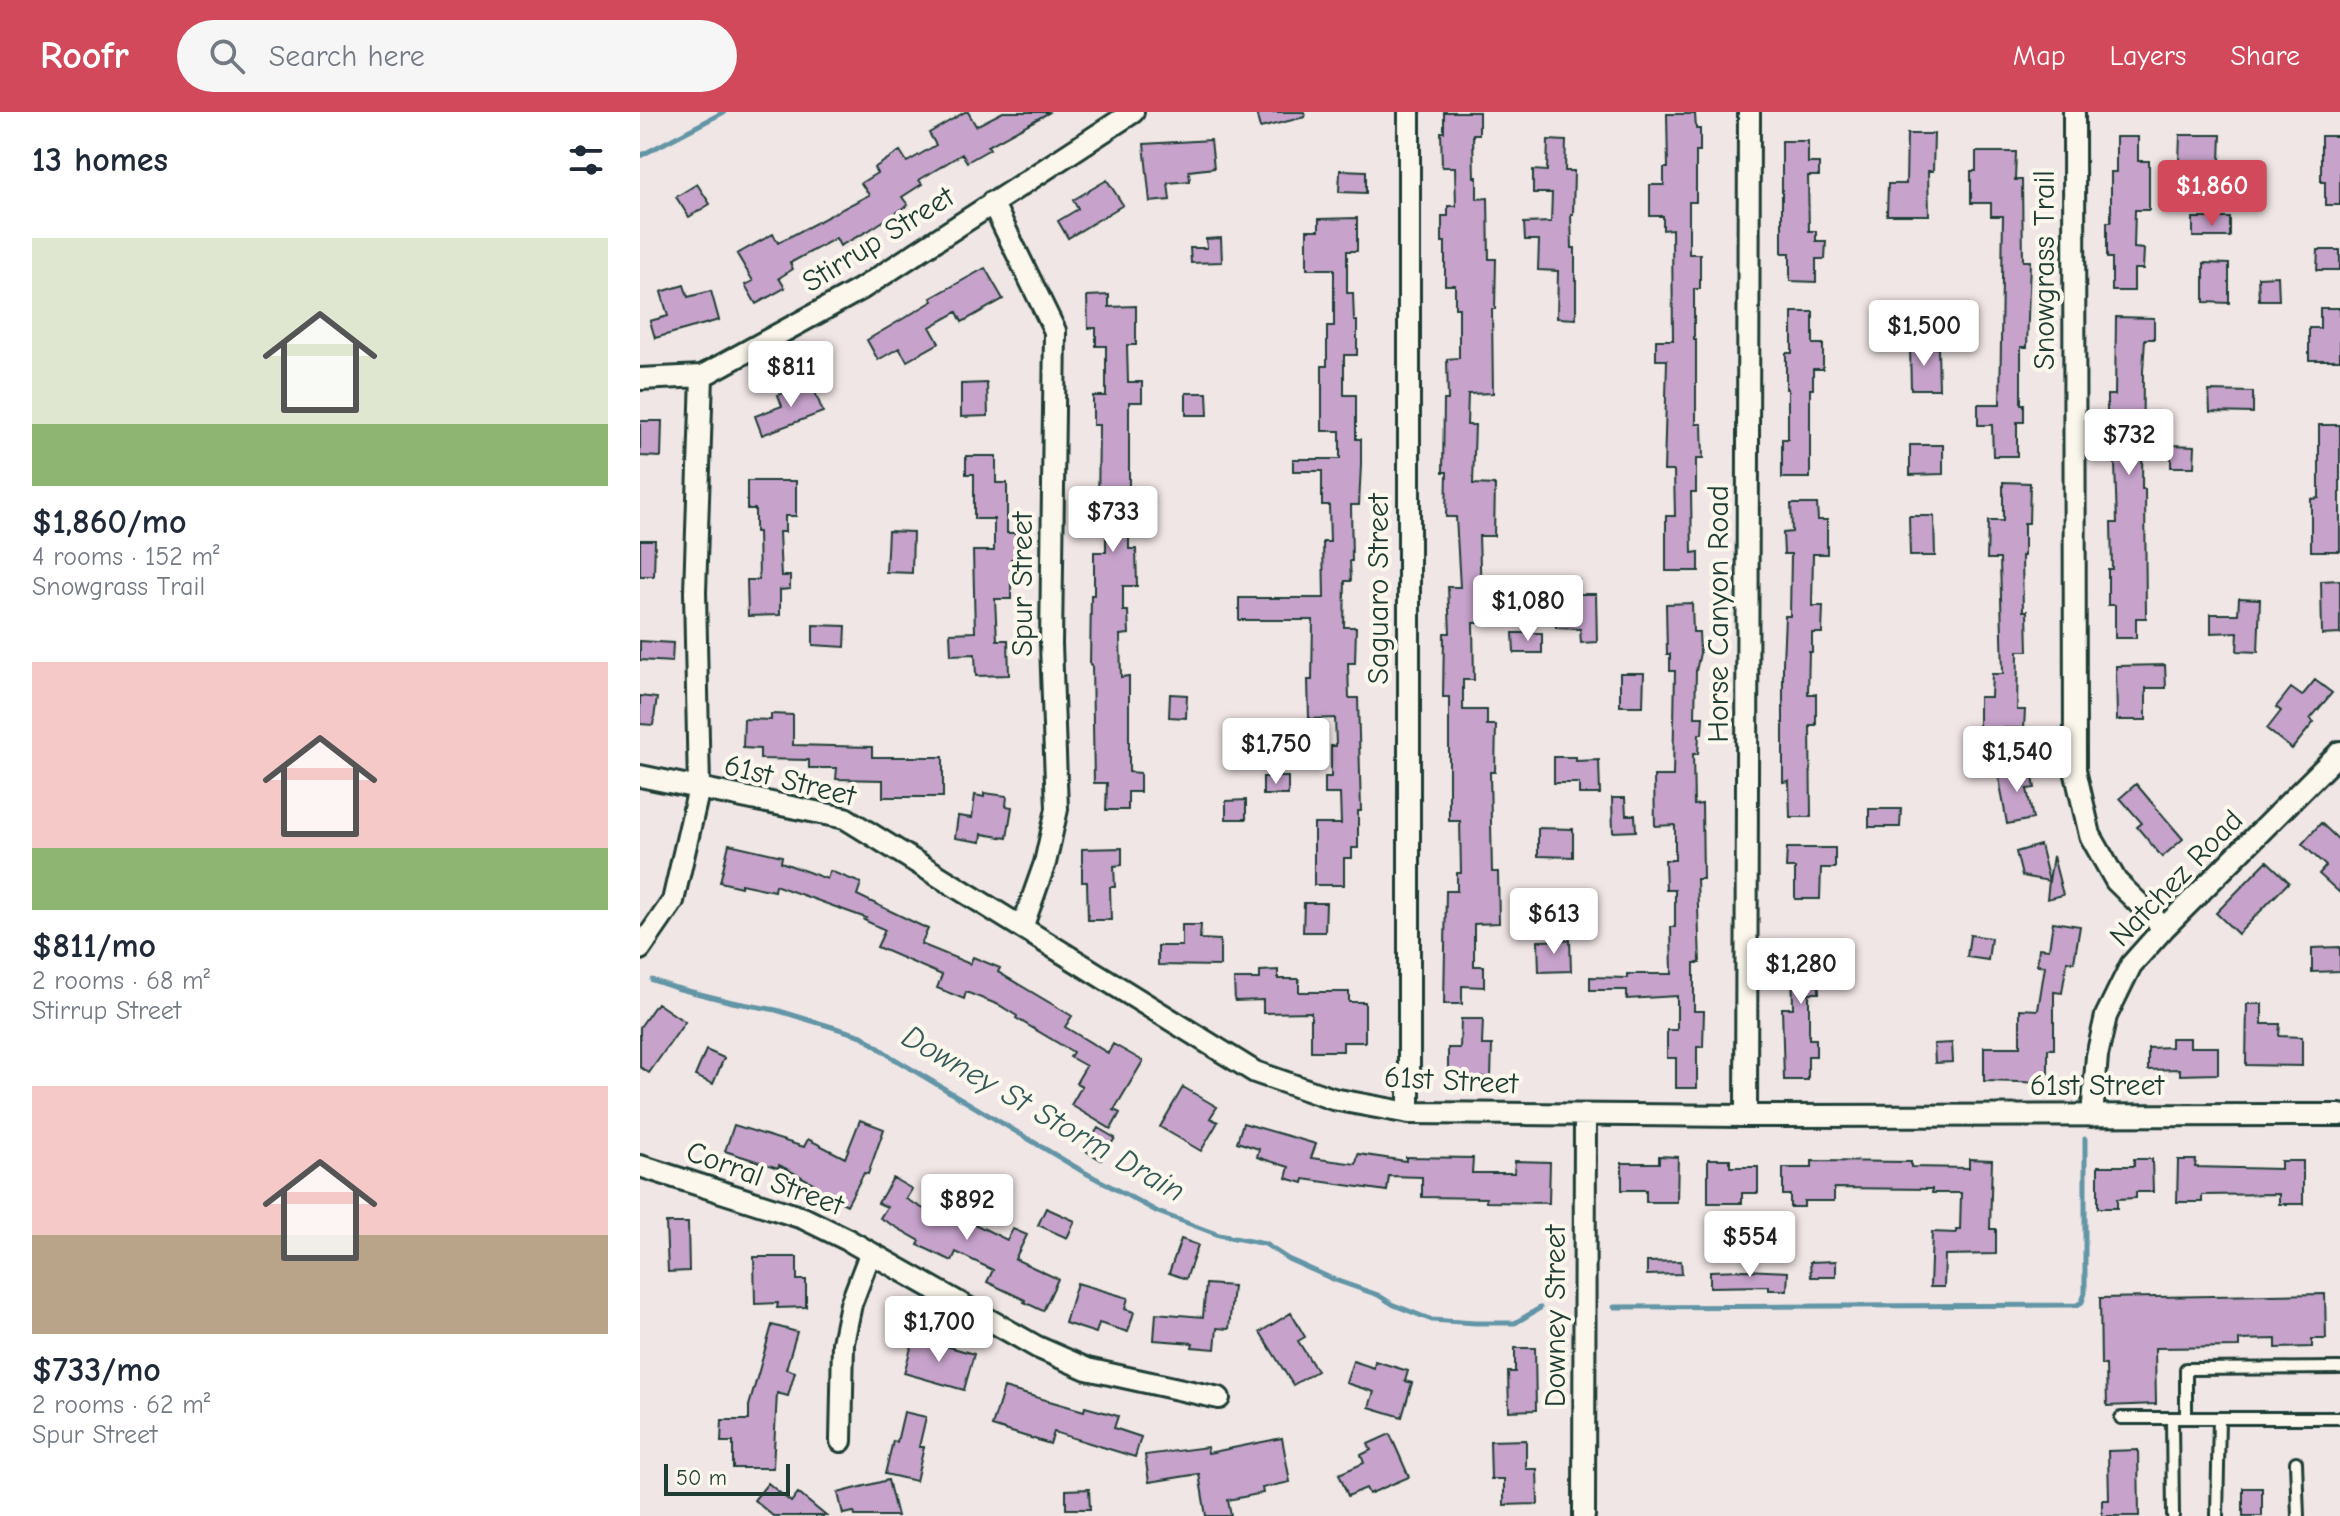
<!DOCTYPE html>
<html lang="en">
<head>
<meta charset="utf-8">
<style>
  body { margin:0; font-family:"Comic Neue",sans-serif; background:#f6f6f7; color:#1f2937; height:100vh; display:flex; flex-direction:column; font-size:30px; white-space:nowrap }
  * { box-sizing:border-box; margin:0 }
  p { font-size:26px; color:#747a83 }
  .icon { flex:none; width:44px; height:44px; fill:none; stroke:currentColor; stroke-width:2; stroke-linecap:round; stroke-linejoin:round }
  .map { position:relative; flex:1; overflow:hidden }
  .side { display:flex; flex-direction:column; background:#fff; width:640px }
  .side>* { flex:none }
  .scale { position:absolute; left:24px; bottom:20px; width:126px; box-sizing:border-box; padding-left:8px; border:4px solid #1f3d34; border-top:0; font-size:22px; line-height:28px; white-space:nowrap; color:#1f3d34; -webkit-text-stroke:6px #fbf7ec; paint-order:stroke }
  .price { position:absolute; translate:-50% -68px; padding:0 18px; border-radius:8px; background:#fff; color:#222; font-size:26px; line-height:52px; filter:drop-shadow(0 2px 4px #0008) }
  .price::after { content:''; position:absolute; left:50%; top:48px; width:24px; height:18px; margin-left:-12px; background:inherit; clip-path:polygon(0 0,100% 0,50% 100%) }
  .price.selected { background:#d1495b; color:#fff }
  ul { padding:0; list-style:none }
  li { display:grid; align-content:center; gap:16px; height:424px; padding:0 32px }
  li span { display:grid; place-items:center; height:248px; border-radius:0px; color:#555 }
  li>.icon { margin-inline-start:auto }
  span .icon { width:144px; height:144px; fill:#fffc; stroke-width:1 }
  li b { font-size:34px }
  h2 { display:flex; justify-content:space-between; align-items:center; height:96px; padding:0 32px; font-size:34px }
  header { display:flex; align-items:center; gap:48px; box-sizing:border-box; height:112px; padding:0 40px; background:#d1495b; color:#fff }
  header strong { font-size:38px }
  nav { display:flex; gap:44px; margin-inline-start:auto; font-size:28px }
  .search { width:560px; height:72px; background:#f6f6f7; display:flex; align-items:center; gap:20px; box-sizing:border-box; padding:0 28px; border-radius:44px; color:#747a83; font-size:30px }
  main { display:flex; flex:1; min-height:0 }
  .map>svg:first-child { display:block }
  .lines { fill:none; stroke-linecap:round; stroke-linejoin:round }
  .stream { stroke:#6295a5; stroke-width:5 }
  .building { fill:#c7a3cc; stroke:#1f3d34; stroke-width:2 }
  .lane-casing { stroke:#1f3d34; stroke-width:16 }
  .street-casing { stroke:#1f3d34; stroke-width:26 }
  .lane { stroke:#fbf7ec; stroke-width:10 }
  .street { stroke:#fbf7ec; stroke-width:20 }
  .labels { text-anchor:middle; stroke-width:8; stroke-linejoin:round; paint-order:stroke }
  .street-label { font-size:30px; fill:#1f3d34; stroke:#fbf7ec }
  .water-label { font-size:32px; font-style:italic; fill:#355a5a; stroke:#fbf7ec }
</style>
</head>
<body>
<header>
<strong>Roofr</strong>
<div class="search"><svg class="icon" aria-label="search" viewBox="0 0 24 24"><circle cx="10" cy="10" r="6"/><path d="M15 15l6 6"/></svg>Search here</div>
<nav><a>Map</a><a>Layers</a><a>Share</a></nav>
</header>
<main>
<section class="side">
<h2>13 homes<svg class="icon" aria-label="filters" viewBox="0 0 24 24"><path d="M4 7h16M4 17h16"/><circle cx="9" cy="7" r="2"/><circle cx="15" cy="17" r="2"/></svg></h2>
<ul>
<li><span style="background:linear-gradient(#dfe7d0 75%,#8fb573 0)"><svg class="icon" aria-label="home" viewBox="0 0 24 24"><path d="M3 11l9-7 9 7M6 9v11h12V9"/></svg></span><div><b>$1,860/mo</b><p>4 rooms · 152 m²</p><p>Snowgrass Trail</p></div></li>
<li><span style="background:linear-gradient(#f6c9c9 75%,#8fb573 0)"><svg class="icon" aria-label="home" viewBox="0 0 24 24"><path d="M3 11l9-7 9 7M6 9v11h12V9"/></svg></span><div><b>$811/mo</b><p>2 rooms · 68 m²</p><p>Stirrup Street</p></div></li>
<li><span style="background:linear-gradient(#f6c9c9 60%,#b9a48a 0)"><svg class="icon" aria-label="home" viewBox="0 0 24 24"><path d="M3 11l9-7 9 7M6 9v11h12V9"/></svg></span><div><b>$733/mo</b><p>2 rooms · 62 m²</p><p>Spur Street</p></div></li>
</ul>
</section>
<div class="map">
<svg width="1700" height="1404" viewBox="0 0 1700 1404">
  <rect width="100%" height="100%" fill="#f1e6e6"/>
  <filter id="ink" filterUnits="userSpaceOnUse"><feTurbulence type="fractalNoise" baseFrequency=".0125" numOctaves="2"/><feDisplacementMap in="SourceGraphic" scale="16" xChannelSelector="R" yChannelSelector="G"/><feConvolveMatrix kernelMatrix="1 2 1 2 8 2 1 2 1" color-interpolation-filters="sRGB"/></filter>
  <g filter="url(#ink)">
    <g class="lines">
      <path class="stream" d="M0,44L84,0
        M12,868L36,876L92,890L136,898L222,924L253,946L442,1059L518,1100L579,1123L625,1132L648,1147L695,1168L738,1183L754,1193L792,1208L835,1211H875L900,1196
        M974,1195L1437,1193L1442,1190L1445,1181V1027"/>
    </g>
    <path class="building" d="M325,0H328L336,14L363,0H410L348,34L350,37L327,50L322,42L279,68L282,72L262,85L268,93L228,119L200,134L196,126L150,151L153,157L139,166L145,176L116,192L105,173L113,169L97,142L133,122L138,131L229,83L221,71L237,61L234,56L260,39L267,50L296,33L289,21Z
      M616,0H664L665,5L620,16Z
      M804,0H839V22H833L834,65H837V87L848,86L849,147H856L855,197H852L853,281L828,282L827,313H835L833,372L855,373L854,424H839L842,511H833L834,568H823V598H847V613H856L855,660H850L852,760H858L859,811L834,812V854H844V875L822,874V892H804L806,779H817V761H821L820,709H809V585H803L804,521H810L808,475H820L816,405H806L807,360H803L804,288H808L807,247L819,246V196H815V173H805V130H802V104H808V94H816L815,55H802L801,20H804Z
      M1027,2H1055L1056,17H1060V40H1056V90H1049V142H1060V177H1054V228H1056V312H1062L1063,347H1056V380H1051L1052,441L1059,440V459H1026V404H1035L1034,359H1024L1027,248H1016V228H1033L1032,117L1023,118V104H1010V73H1024V56H1028Z
      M1267,22H1294L1293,59H1288L1289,103H1247L1248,72H1266Z
      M1540,23H1581L1580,49H1539Z
      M1681,24H1700V93H1685V70H1681Z
      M1476,25H1498V49H1509V98H1495L1494,136L1504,137L1503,157H1494V179H1472V146H1467V110H1471V60H1476Z
      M571,28L574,56L549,59L550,69L528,71L530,88L510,90L504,32Z
      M908,28L926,29L925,59H934L933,102H931L932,136H935V168H936V207L917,206L918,159L898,158L899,128H885L884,111L911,110L912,81H893V58L907,59Z
      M1142,29H1168V51H1179V64H1168L1169,119H1176V129H1186L1185,147H1176V170L1150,169V141H1142Z
      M1336,40H1376L1375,68H1382L1383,149H1390L1387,235H1381V292H1384V310H1377V344H1353L1352,313H1338V292H1360L1363,104H1351V91H1331V59H1336Z
      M700,58L726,59V81L699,80Z
      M467,68L483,93L428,126L418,109L438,97L433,88Z
      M57,72L70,92L49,105L36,85Z
      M717,106V139H707V181H713L714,209H717V243H704V283H716V327H721V353L719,393H711L712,449H710L711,469H705L704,515H716L715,551H708L709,586H718L721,699H718V736H712V746H704V773H674V712H701L700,682H685V665H691V634H696L695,606L669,607L668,568H672L673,508H599V486H684L683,430H690L689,393H682V359H653V347H700V319H682V254H687V214H694V157H667V118H679V107Z
      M1553,106H1590V125H1553Z
      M581,126L582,150L551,151L550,136H567L566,127Z
      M1678,138H1700V158H1677Z
      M1564,151L1589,152V191L1564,190Z
      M345,156L363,187L322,210L317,200L290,215L299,231L267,249L259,236L238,248L227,228L293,189L291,186Z
      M1638,164L1639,188H1619L1618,165Z
      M44,173L48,185L71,179L79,208L15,226L10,209L28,204L21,180Z
      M469,183V195L496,194V233H487L488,270H502V290H489V437H496L497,474H483V499H488L489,522L480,523L481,565L489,564V660L500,661V680H488V698H466L467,671H454L452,553H450L451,483H454V440H466V398H458L459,313H453V284H466V234H456V216H448L447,184Z
      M1680,196H1700V248H1669V216H1680Z
      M1152,200H1173V232H1183V257H1173V277H1170V366H1142V327H1148V277H1146V241H1152Z
      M1476,205L1514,206V227H1505L1503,259L1502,377H1505L1506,506H1496V526H1475V493H1468V457H1472L1471,411H1477L1474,323H1467V283H1475Z
      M1270,236H1298L1299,277H1271Z
      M171,270L183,300L122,323L115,304L142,294L138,283Z
      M347,271L348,304L321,305V272Z
      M1569,279L1613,280V301L1570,300Z
      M546,281H567L568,303H546Z
      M0,309H22L21,345L0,344Z
      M1679,313H1700V439H1671V387L1679,386Z
      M1270,333H1303V362L1270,363Z
      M1531,333L1555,334L1554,355H1531Z
      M326,344H356V371H367V421H375V447H371V487H355L357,528H368L369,563L336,564L335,542L311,543L310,521L335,520L333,439H354V407H334V362H326Z
      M107,369H156V404H145V420H139L141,464H150V477L140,478V503L108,504L107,468H119L118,420H115V397H107Z
      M1363,370L1390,371L1389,411H1384V444H1382L1383,499H1387L1388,539H1378L1377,598H1385L1384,616H1339V585H1351L1352,562H1363L1360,447H1347L1348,409H1363Z
      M1151,392H1177L1178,408H1187V442H1173L1172,494H1183L1182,521H1172V540H1169L1168,582H1176V613H1170L1171,705H1150L1149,669L1143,670V550L1145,504H1150L1151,442H1144L1143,421L1152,420Z
      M1269,404H1294L1295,444H1270Z
      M248,419L273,420L272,461L246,460Z
      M0,428H15L14,464H0Z
      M917,468H939L938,482H956L957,530L941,531L940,517L916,516Z
      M1700,468V522L1682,523L1681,469Z
      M1599,486L1620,487L1618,540L1597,539L1598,520L1571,521V502H1598Z
      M1052,491L1053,520H1059L1060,541L1056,559L1055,605H1063L1062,622H1059L1058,642H1053L1054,693L1062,692L1063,767H1057L1060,851H1054V899H1064L1063,935H1057V976H1036V946H1027V918H1037V884L987,887V878H950V865L987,866V862H1032L1031,815H1035V778H1026L1025,748H1035V713L1015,714L1014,664H1033L1035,559H1030V542H1027L1026,492Z
      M173,513L206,514L205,535L173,533Z
      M873,521H902V541H874Z
      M0,529L33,531L32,550L0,548Z
      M1525,553L1526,576H1506V608H1477L1476,554Z
      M980,561H1004L1003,594H980Z
      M1675,568L1692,581L1670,607L1674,610L1652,637L1627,617L1641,599L1636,595L1651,576L1662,584Z
      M530,582L547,583L546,606L529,605Z
      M0,584L17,586L13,613L0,612Z
      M131,602L153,603V633L232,635V645H303V685H243V668L196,667L197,656H169V648L120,647V637L103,636L104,607L131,608Z
      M914,645H936V649L959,648L960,682H939V671H914Z
      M1391,654L1395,676L1387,677L1393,707L1367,712L1358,660Z
      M623,665H648V683H623Z
      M1496,672L1543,727L1522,745L1497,715L1502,711L1480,686Z
      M344,681L367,684L366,694L372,695L367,726L342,722L341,730L315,726L318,704L332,706L335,683L344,685Z
      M972,686H985L986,703H995L996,719L973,720Z
      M606,688V707H586V689Z
      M1229,697H1261L1260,715H1229Z
      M1681,711L1700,729V781L1679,762L1686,754L1662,732Z
      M898,716L933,717V745L898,744Z
      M89,732L142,744L141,750L187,767L190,759L221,771L217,783L288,817L281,832L330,852L333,845L360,856L358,860L432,904L425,915L468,941L473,932L503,949L474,998L480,1001L471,1017L431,993L442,974L436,971L446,954L430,945L433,940L376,906L377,904L359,893L326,880L324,887L297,876L302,863L237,835L245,818L224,808L226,806L135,773L134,779L101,772V775L80,770Z
      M1400,733L1409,769L1413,744L1423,783L1407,787L1409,769L1382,764L1376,740Z
      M482,736V753L474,754L475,775H470L471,808H448L447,770H442V737Z
      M1147,736H1195V756H1181L1180,787H1155V756H1146Z
      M1627,749L1649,770L1598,822L1576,801Z
      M664,791H686L685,820H663Z
      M1413,810L1440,814L1434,850L1427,849L1422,881L1414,880V937H1408V971L1344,969V935H1380V897L1398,898L1405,854L1397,853L1399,836L1409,837Z
      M542,813H561L560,827L580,828V854L518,853V834H542Z
      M1330,823L1351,826L1348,848L1327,845Z
      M1184,826V850H1178L1179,881H1169V927H1176V944H1168V968H1144L1142,896H1153L1152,845H1145V827Z
      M930,828L931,859L899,860L898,829Z
      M1700,835V859L1672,860V836Z
      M638,858V867H659V880H709V890H725V930H703V939H671V900L623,901V888L595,889L594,867H620V859Z
      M17,891L45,910L9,961L0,955V915Z
      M1607,892H1622V912H1640L1639,924L1662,925V954L1606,953Z
      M821,907H843L842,933H852L851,965H842V972L808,971V936H820Z
      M1531,926H1550V935H1578V962L1540,963V957L1508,958V936L1531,935Z
      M1312,931L1313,950L1295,951L1294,932Z
      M66,938L84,946L73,972L55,964Z
      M543,975L577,995L570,1006L578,1010L561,1039L520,1015Z
      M220,1008L244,1017L228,1062L224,1061L207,1093L171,1075L173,1071L139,1053L138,1056L85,1039L94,1013L164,1035L168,1027L205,1046Z
      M603,1011L676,1032L671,1046L716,1052L718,1042L766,1049V1045L833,1046L832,1061H874L875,1049L910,1050L909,1091L846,1090V1086L782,1085V1065L749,1064L747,1079L664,1067L663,1071L646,1066L649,1055L617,1045L619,1037L597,1030Z
      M458,1016L475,1026L461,1048L444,1038Z
      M1019,1044L1038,1045L1037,1090H1006V1078H982V1051H1019Z
      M1068,1047H1090V1055H1118V1081H1102V1091H1068Z
      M1329,1047L1352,1048L1350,1117H1356V1142L1305,1143L1304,1175H1290L1292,1120L1316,1121V1118H1320L1321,1081H1292V1077L1194,1076V1089H1164V1095H1150V1083H1143V1056H1172V1049L1271,1050V1055L1329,1056Z
      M1494,1047H1512L1513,1080H1496V1086L1477,1087V1096H1458V1054H1494Z
      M1538,1048H1556L1555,1055L1641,1057V1049H1663V1092H1639V1082L1562,1083V1090H1537Z
      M253,1066L272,1077L266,1087L293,1102L307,1073L324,1081L314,1102L367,1128L373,1117L387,1123L375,1147L418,1167L403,1199L384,1190L385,1188L347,1170L353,1158L316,1140L312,1149L278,1133L280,1129L240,1106L247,1095L238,1091Z
      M406,1096L435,1109L427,1126L398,1113Z
      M26,1111H48L49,1159L28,1160Z
      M541,1127L558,1133L546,1167L529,1161Z
      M114,1145H157V1168H166V1195L137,1196L138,1191L115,1192Z
      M1041,1149L1042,1162L1007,1163V1150Z
      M1196,1149V1165H1171L1170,1150Z
      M1105,1158L1148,1160L1147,1178H1129V1174L1070,1175V1159Z
      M437,1171L488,1186L485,1197L494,1200L488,1220L459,1211L456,1221L425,1211Z
      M566,1172L593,1174L589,1217L577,1216L575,1237L552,1235L553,1231L514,1228L516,1201L563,1205Z
      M1685,1182L1686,1227H1672V1235L1636,1236V1227L1599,1228V1235L1515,1236L1516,1292L1467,1294L1466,1253H1461L1460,1186Z
      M651,1201L665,1225L658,1229L677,1259L653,1273L620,1220Z
      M132,1213L157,1220L146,1257L155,1260L148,1284L137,1281L133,1356H93V1330H81L82,1308H109V1294Z
      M274,1225L334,1242L324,1278L264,1261Z
      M875,1236H895L896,1298L869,1299L868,1260H875Z
      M713,1249L734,1256L735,1249L768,1259L765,1269L772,1271L762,1305L729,1295L734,1280L706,1271Z
      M364,1276L444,1299L445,1295L478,1304L474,1316L501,1325L495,1345L414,1320L410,1332L352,1314Z
      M264,1300L286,1305L279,1335H284L276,1369L245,1362L253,1329L257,1330Z
      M750,1322L769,1365L729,1382L726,1376L708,1384L699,1362L724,1351L721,1343L731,1338L728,1332Z
      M642,1326L650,1370L622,1376L623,1381L588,1388L591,1404H566L559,1362L509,1370L505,1343L567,1335L568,1341Z
      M886,1328V1357H897L898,1392L864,1393V1367H851L850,1329Z
      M1498,1338L1499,1404H1462V1388H1469L1468,1339Z
      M248,1368L257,1404H215L214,1400L203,1402L198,1381Z
      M128,1371L151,1390L158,1381L186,1404H133L114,1388Z
      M1603,1376H1622V1404H1603Z
      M449,1377L450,1397H426V1378Z"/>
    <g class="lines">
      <defs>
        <path id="lane" d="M1481,1306H1700
          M1532,1306L1533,1404
          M1546,1306V1257L1700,1256
          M1656,1350L1658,1404
          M1577,1404L1579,1306"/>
        <path id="street" d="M769,0V1001
          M1434,0L1435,658L1450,723L1476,769L1524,816
          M352,90L415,219L411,532L417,697L405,751L382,816
          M0,267L62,264L221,177L493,0
          M0,664L205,706L615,960L693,987L769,1001L1106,1004L1700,1003
          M0,837L33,789L59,676L55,480L62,264
          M1106,1004L1109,0
          M1452,1004L1457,944L1466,904L1491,853L1524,816L1700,640
          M0,1054L163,1106L208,1128L397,1235L447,1257L579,1286
          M201,1329L203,1231L211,1192L230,1142
          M944,1404L945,1003"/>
      </defs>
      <use href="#lane" class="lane-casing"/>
      <use href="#street" class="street-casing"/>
      <use href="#lane" class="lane"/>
      <use href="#street" class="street"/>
    </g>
  </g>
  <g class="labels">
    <g class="street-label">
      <text transform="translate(238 127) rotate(-32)" y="10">Stirrup Street</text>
      <text transform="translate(1404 158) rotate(-90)" y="10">Snowgrass Trail</text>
      <text transform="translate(382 472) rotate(-90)" y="10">Spur Street</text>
      <text transform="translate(738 477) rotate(-90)" y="10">Saguaro Street</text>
      <text transform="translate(1078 502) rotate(-90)" y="10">Horse Canyon Road</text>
      <text transform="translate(150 668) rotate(14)" y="10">61st Street</text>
      <text transform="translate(1536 766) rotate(-46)" y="10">Natchez Road</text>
      <text transform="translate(811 968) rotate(3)" y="10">61st Street</text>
      <text x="1457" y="983">61st Street</text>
      <text transform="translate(125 1066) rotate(20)" y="10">Corral Street</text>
      <text transform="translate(915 1204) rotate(-90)" y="10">Downey Street</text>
    </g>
    <g class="water-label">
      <text transform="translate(404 1001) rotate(30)" y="11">Downey St Storm Drain</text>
    </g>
  </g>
</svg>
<div class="scale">50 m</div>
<b class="price selected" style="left:1572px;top:116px">$1,860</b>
<b class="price" style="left:1284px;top:256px">$1,500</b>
<b class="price" style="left:151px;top:297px">$811</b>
<b class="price" style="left:1489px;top:365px">$732</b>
<b class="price" style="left:473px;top:442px">$733</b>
<b class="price" style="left:888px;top:531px">$1,080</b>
<b class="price" style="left:636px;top:674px">$1,750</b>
<b class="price" style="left:1377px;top:682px">$1,540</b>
<b class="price" style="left:914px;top:844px">$613</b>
<b class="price" style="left:1161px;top:894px">$1,280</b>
<b class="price" style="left:327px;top:1130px">$892</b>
<b class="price" style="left:1110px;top:1167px">$554</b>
<b class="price" style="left:299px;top:1252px">$1,700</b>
</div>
</main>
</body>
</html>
